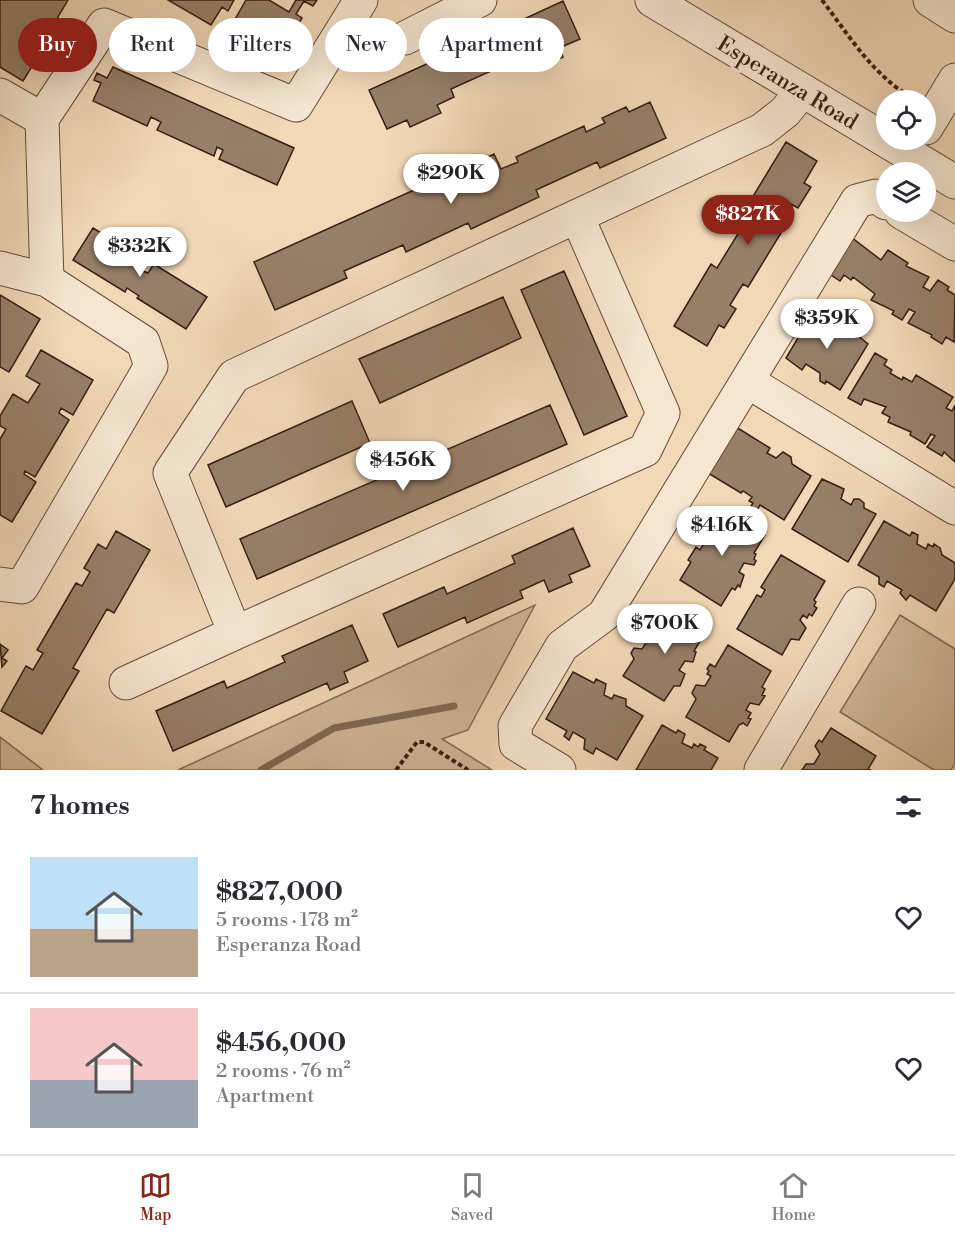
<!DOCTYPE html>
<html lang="en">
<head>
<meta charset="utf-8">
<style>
  body { margin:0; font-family:"Libre Bodoni",serif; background:#f2f2f3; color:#2b2b33; height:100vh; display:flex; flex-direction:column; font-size:22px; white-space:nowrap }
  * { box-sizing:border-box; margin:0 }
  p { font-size:20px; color:#7c7c81 }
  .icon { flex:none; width:33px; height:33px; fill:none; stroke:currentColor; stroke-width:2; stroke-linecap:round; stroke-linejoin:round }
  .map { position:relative; height:770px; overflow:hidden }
  .side { display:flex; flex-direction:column; background:#fff; flex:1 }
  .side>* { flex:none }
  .banner { position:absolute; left:18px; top:18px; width:600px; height:54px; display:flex; gap:12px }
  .fabs { position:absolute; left:876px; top:90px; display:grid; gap:12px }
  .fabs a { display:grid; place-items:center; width:60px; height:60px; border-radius:50%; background:#fff; box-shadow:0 6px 24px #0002; font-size:30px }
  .price { position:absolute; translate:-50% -51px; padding:0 14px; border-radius:21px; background:#fff; color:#222; font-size:20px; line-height:39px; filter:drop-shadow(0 2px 3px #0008) }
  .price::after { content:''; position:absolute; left:50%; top:36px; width:18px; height:14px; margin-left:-9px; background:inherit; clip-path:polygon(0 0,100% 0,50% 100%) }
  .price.on { background:#8f2418; color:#fff }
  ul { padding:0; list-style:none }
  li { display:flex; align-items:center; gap:18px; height:150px; padding:0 30px }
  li+li { border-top:2px solid #e1e1e2 }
  li span { display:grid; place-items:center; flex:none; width:168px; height:120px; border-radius:0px; color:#555 }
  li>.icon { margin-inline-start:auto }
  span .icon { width:72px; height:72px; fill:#fffc; stroke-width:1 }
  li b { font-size:26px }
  h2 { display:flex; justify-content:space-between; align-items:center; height:72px; padding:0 30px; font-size:26px }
  .pill { padding:0 21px; border-radius:27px; background:#fff; box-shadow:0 6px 24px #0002; font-size:21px; line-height:54px }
  .pill.on { background:#8f2418; color:#fff }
  .menu { display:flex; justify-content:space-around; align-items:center; height:84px; border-top:2px solid #e1e1e2; background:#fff; font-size:16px; color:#7c7c81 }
  .menu a { display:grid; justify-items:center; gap:3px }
  .menu .on { color:#8f2418 }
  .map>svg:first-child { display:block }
  .green { fill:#d1b89b; stroke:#846b56; stroke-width:1.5 }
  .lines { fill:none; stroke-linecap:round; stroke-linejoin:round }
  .stream { stroke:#806853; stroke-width:7 }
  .building { fill:#977f68; stroke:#361e12; stroke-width:1.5 }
  .minor-casing { stroke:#654c3b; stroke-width:35 }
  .path { stroke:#361e12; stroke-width:4; stroke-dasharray:4.5 3; stroke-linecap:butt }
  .minor { stroke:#f6e6d0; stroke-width:33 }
  .labels { text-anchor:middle; stroke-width:6; stroke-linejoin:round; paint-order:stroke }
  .street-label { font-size:22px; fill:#361e12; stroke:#f6e6d0 }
</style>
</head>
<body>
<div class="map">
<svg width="955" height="770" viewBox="0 0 955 770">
  <rect width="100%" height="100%" fill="#f1d8b7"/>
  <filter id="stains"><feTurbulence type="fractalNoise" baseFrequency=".00333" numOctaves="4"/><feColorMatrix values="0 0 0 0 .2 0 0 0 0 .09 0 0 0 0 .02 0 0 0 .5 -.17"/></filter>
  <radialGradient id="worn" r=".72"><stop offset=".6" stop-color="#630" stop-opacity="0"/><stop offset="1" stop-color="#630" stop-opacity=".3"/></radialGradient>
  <path class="green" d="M535,605L468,730L442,739L492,770H178Z
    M900,615L955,649V763L951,770H934L840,712Z
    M0,737L43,770H0Z"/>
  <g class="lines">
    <path class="stream" d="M261,770L334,728L454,706"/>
  </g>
  <path class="building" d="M0,0H68L42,44L32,40L44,47L23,81L0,67Z
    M168,0H234L228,11L222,7L211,25Z
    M246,0H269L289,12L296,0H317L313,6L304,1L296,14L302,18L283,52L233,23Z
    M563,1L580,39L559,48L563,57L537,68L535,62L515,71L511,62L451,89L454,97L437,105L441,113L410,127L407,120L387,129L369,90L431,62L429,56L498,25L500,30Z
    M113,67L294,148L277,185L219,159L223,150L217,147L214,156L157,130L161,122L151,117L147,126L93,101L101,83L94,80L97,73L107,78Z
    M650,102L666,138L600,168L597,162L536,190L539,197L471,229L468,223L406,252L403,245L344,271L347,278L275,310L254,262L494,154L501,169L518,162L516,157L584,126L586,132L605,123L602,118L626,107L629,112Z
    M786,142L817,161L804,183L811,187L798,208L791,204L779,225L784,228L748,287L743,284L730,305L736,309L724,328L719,325L707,346L674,326L711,264L717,268L755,206L749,203Z
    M93,228L148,262L143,271L148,273L154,264L207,297L186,329L137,298L139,296L127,288L125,292L73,260Z
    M851,237L881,260L888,250L908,263L906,266L929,277L923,287L930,291L938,280L949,287L947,290L955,295L954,342L946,337L942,344L931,337L932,335L908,323L915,312L909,309L902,320L892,314L894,311L871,300L875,294L853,277L851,280L844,275L840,281L828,273Z
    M564,271L627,416L584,435L521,290Z
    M0,295L40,319L9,372L0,367Z
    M503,297L521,338L380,403L359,359Z
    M814,311L835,321L834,329L844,335L851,330L868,344L840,390L826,381L825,384L820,381V373L806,364L802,370L786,358Z
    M41,350L93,380L73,415L61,408L59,413L69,420L35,477L25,471L24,474L36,482L12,522L0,515V439L6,429L0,426V416L13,394L28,403L40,384L26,376Z
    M875,353L887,360L884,365L892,370L890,373L902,380L903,377L912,382L916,375L953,397L946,408L952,411L955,405V462L944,452L942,456L927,447L935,436L931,434L925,444L910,435L911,432L888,422L890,417L882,413L886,407L864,399L861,405L848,398Z
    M352,401L370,443L226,507L208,465Z
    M550,405L567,444L257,579L240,539Z
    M736,427L770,448L767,453L776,458L783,452L791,457L792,464L811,476L784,520L760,505L757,510L751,506L753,503L749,501L752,497L743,491L741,493L708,473Z
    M822,479L844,489L841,499L851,505L854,499H859L864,503V508L876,514L848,562L792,529Z
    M722,508L765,535L754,553L756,554L754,559L756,561L754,565L744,563L739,572L744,575L740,587L738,585L735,590L732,588L721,606L680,580L691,562L688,560L696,547L700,550L705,542L700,539Z
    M884,521L910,536L912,532L918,535L917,544L926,549L928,544L933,547L934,544L940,548L942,555L955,563V579L936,611L910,595L906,600L900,593L902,590L887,581L884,587L879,584V577L858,565Z
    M573,528L590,566L569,575L572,582L549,592L544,580L520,591L523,598L467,623L465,617L398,647L383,614L444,587L447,594L515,563L512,556Z
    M116,531L150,550L114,613L107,609L73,668L79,671L42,734L1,711L26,666L33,670L43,653L37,650L76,583L82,586L90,572L84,568L98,544L106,549Z
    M781,555L825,581L814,600L816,602L814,606L817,608L812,616L809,614L807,618L803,615L800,620L806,628L799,640L791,639L782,655L737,629L757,595L761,597L765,590L761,587Z
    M664,607L705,633L694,651L696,652L693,662L685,661L679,670L685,674L680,686H674L664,701L623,676L634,659L631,653L634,648L642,649L657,626L653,624Z
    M352,625L368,661L344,672L348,682L330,690L327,683L173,751L156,711L224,681L227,688L285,662L282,656Z
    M0,644L8,650L2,658L7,661L2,667Z
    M728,645L771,671L762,687L765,689L762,695L765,696L759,705L750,703L746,710L751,713L748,718L751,719L747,726L743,723L739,725L729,742L686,717L696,699L692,693L696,685L705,686L711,676L707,674L709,671L707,669L710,664L715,667Z
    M573,672L594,683L596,679L606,684L604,695L612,699L614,695L626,699V706L643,716L617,760L596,748L593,754L584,749L585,739L573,732L569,740L564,736L567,731L546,719Z
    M662,725L676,733L678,730L685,734L682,743L692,748L694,744L698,747L700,744L706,747L704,750L718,758L711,770H636Z
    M831,728L876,756L868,769L871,770H802L806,764H814L820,754L815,746L819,740L822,742Z"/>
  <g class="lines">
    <defs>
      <path id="minor" d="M652,0L955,182
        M930,0L955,16
        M405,38L480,0
        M0,95L42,119L47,280L143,342L151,366L22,587L0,584
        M42,119L104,25L296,105L361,0
        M926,128L955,80
        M901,212L955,244
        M577,216L663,413L645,450L235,633L170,473L234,376L762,130L785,112L802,91
        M0,268L47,280
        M747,381L955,508
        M126,683L235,633
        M559,770L516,744L515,726L562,646L604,615L857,201L876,196L886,203
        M761,770L859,604"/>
    </defs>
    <use href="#minor" class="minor-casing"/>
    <path class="path" d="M822,0C850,37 872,74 912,98
      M396,770L417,742H424L468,770"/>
    <use href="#minor" class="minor"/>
  </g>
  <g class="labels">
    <g class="street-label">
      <text transform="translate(788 82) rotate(31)" y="8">Esperanza Road</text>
    </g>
  </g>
  <rect width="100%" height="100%" filter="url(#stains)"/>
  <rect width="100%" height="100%" fill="url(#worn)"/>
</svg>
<div class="fabs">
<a><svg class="icon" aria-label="locate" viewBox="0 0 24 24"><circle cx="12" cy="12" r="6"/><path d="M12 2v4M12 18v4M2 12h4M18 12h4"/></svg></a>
<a><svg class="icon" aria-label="layers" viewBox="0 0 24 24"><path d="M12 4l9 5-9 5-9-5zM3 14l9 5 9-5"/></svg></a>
</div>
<b class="price" style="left:451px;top:205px">$290K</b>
<b class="price on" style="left:748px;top:246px">$827K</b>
<b class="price" style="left:140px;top:278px">$332K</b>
<b class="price" style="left:827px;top:350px">$359K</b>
<b class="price" style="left:403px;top:492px">$456K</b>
<b class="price" style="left:722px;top:557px">$416K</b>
<b class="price" style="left:665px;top:655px">$700K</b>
<div class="banner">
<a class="pill on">Buy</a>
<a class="pill">Rent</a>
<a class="pill">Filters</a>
<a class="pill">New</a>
<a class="pill">Apartment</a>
</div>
</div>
<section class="side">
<h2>7 homes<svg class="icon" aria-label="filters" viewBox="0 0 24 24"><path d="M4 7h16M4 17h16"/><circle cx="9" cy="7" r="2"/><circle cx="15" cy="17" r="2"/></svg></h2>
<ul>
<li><span style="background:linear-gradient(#bfe0f5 60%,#b9a48a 0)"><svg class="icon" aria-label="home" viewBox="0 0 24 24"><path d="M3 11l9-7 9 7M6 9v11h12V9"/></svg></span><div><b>$827,000</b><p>5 rooms · 178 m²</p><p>Esperanza Road</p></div><svg class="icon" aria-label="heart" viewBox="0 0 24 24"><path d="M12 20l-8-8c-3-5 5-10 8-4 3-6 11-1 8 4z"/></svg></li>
<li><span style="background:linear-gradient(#f6c9c9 60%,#9aa5b1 0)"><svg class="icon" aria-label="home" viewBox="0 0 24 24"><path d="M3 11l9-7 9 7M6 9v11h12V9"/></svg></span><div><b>$456,000</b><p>2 rooms · 76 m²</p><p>Apartment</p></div><svg class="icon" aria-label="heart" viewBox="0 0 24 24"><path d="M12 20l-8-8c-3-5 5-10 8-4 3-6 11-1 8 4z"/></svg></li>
</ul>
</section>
<nav class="menu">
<a class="on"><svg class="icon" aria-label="map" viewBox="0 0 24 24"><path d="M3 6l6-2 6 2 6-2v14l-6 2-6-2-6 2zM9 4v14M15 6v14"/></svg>Map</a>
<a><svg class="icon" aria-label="saved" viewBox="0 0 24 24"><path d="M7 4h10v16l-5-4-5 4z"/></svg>Saved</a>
<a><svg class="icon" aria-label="home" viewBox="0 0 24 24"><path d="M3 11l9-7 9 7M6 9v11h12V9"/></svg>Home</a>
</nav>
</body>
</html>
